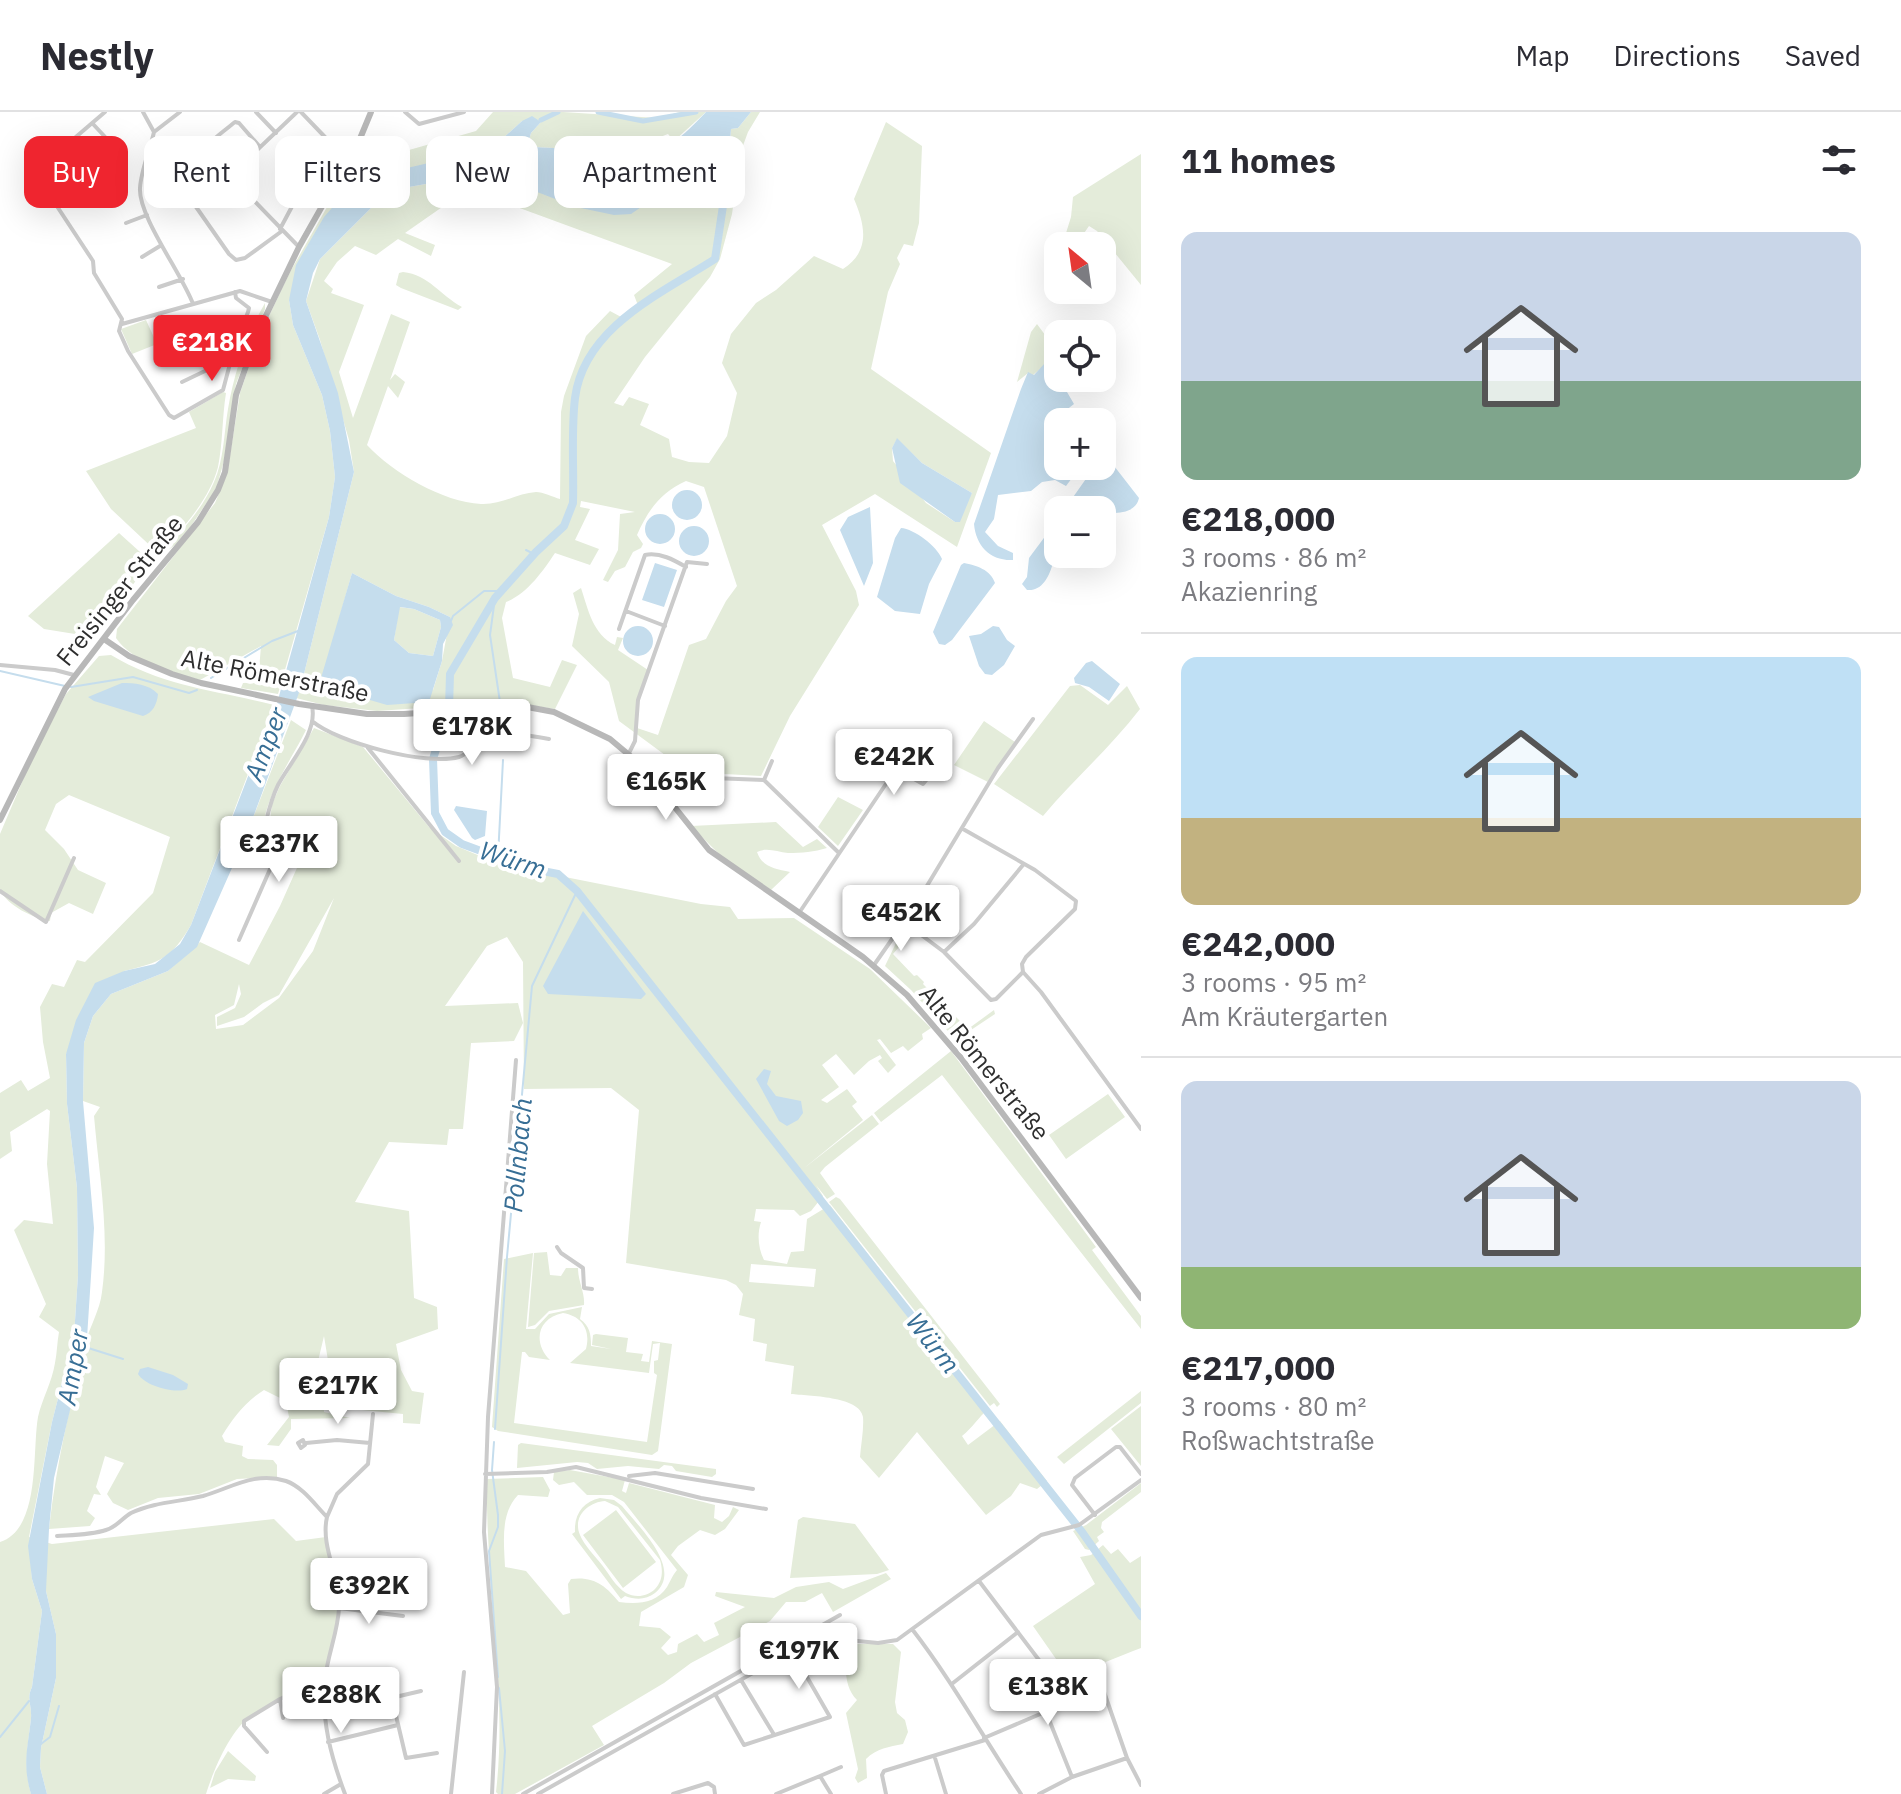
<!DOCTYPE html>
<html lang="en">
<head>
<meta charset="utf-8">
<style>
  body { margin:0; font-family:"IBM Plex Sans",sans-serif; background:#f2f2f3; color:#2b2b33; height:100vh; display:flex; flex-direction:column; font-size:30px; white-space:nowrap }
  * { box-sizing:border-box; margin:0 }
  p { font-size:26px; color:#7c7c81 }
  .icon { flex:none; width:44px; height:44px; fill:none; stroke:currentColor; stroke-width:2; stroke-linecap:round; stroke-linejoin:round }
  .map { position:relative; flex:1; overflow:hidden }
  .sheet { display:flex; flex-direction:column; background:#fff; width:760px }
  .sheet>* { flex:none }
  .guide { position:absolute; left:24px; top:24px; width:760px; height:72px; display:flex; gap:16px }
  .needle { width:52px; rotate:331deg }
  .fabs { position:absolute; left:1044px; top:120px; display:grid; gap:16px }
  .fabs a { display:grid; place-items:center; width:72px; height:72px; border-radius:16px; background:#fff; box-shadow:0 8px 32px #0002; font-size:40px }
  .price { position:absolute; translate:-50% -68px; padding:0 18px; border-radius:8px; background:#fff; color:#222; font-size:26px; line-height:52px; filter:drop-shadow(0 2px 4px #0008) }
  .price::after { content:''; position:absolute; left:50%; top:48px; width:24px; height:18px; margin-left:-12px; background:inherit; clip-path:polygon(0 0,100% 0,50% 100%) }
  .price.current { background:#ef252f; color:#fff }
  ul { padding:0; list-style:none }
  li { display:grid; align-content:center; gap:16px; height:424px; padding:0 40px }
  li+li { border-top:2px solid #e1e1e2 }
  li span { display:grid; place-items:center; height:248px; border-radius:16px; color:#555 }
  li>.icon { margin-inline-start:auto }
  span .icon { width:144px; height:144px; fill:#fffc; stroke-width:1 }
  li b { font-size:34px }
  h2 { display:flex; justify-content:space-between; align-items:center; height:96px; padding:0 40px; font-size:34px }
  .tag { padding:0 28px; border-radius:16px; background:#fff; box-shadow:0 8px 32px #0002; font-size:28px; line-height:72px }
  .tag.current { background:#ef252f; color:#fff }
  header { display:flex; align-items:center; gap:48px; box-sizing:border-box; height:112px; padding:0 40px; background:#fff; border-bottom:2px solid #e1e1e2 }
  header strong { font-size:38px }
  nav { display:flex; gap:44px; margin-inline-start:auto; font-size:28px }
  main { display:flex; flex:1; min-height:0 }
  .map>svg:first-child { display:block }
  .green { fill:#e4ecda; fill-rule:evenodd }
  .water { fill:#c5dded; fill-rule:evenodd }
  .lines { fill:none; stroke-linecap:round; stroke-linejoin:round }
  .stream { stroke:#c5dded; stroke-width:2 }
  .canal { stroke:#c5dded; stroke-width:5 }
  .river { stroke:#c5dded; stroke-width:8 }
  .minor { stroke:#cbcbcb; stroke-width:4 }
  .secondary { stroke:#b8b8b8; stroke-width:6 }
  .labels { text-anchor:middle; stroke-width:8; stroke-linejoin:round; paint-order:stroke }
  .street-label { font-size:24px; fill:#2e2e2e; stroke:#fff }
  .water-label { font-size:26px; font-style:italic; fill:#376e95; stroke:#fff }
</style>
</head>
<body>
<header>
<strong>Nestly</strong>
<nav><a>Map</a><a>Directions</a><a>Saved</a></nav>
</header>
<main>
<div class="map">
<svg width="1141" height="1682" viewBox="0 0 1141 1682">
  <rect width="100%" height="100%" fill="#fff"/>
  <path class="green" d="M493,0H563L657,6L680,0H706L674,29L668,22L639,33L644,46L574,37L533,35L528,31L531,21L541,10L522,9L501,28L472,41L356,75L289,188L293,213L322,283L330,319L335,365L329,405L278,582L241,576L243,571L258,570L261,534L200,568C173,560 133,551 116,526L117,517L215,391L227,362L240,281L260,223L290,160L343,67L409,38L476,19Z
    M751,0H760L748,20L741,39L732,102L720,147L710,165L645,245L614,291L623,294L629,285L649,292L640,313L669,327L672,345L689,350L709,351L727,324L737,281L722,251L731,222L756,191L776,178L814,144L843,157C871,139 865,113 854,87L886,10L922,34L919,111L913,134L904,132L897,146L900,152L888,180L871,257L991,341L957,435L875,382L822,413L856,479L859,493L790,604L761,664L688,660L619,609L609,570L572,534L579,502L573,481L581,476C588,497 593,523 615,533L617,525L623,526L618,538L648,558L638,588L637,616L658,623L689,533L706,527L726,489L737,474L704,375L686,369C661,380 648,398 637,423L643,432L641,436L633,440L625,455L615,459L608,470L603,468L618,438L620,402L635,400L581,389L580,395L590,397L575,428L599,437L590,453L555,441C543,459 527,482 506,490L502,506L513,566L550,575L562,548L577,553L555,597L508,590L377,599L324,593L296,586L300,578L354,360L349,328L320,228L306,189L320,147L376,91L409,75L488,61L518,71L668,76C678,51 706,40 730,30L731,17L738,16ZM468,77L672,152L634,183L639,196L623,206L610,199L586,224L564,284L561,300L560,387C553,385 543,380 536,380C518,381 501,393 481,392C443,390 393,361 367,333L388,274L398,286L405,270L395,262L390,268L410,210L391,202L353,306L339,260L364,193L331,181L333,177L324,169L337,150L355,134L376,143L398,127L431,144L435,133L405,121ZM897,327L922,351L972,381L955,410L926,391L893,349L892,336ZM352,461L396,484L429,495L450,505L442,549L433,578L363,585L345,581L337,514Z
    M1141,42V173L1097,119L1089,114L1080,127L1086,134H1062L1071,105L1073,85Z
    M403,160C429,163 440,183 462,195L458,198L401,176L396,173L399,161Z
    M265,191V197L236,272L224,349L216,377L191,414L175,433L159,445C179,421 201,400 214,370C224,348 224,320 228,297C234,261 247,222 265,191Z
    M146,208L157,232L132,242L121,217Z
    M1037,212L1051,231L1058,264L1053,256L1040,257L1033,263L1028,261L1017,270L1031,220Z
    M223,280L226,281C222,306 223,330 218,355C209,389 182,417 159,442L111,397L86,359L196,316L189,300Z
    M119,421L150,449L101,517L79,514L75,522L44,517L28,504Z
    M399,495L414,497L440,508L441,515L433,544L409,541L394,528Z
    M111,543C164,575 216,578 274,593L191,813C172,846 159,851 124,859L66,942L67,992L77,1076L78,1163L74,1224L52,1310L29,1425L52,1432L274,1407L296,1429L326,1425L339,1495L325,1567C301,1578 273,1588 252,1603C230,1618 214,1657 206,1682H47L40,1655L41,1636L56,1566V1522L46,1479V1455L29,1427L32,1467L42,1499L32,1575C26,1587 32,1593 31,1606C28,1635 23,1652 31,1682H0V1430C41,1417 32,1339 38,1305C42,1287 52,1270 55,1251C57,1241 57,1231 59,1220L39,1205L46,1192L14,1118L24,1108L53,1112L47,1052L50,999L47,997L10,1020L12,1039L0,1047V981L21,968L28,979L50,966L43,930L40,895L52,872L64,875L77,848L85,850L153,781L170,725L69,683L56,692L45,718L64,737L78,758L106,771L93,802L69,791L51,801L50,809C33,806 8,794 0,778V722L34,642L66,582L99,544Z
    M1080,573L1108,593L1127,574L1140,597C1111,635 1074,667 1043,704L994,672L1070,574Z
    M291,608L306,618C291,648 271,675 264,708L251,711Z
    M984,609L1015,630L988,670L954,653Z
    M314,616L363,635L429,715L456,734L492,749L565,765L701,792L730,795L738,807L794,806L870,857L931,916L922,922L923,927L908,939L903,934L891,941L880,927L877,928L896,953L888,961L878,949L882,946L880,943L869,949L854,963L836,942L822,953L839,975L821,988L827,991L847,977L857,990L852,994L863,1008L803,1057L872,1003L879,1012L825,1055L820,1061L835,1082L827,1087L816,1073L823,1084L811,1099L800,1104L794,1098L756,1097L754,1109L761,1110C757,1122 758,1136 764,1148L787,1152L791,1140L804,1139L807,1107L830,1093L988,1297C978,1306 973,1315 962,1324L968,1333L1000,1309L1047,1369L1037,1377L1020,1371L1011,1384L986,1403L917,1320L879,1366L860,1345C861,1332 864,1317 863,1305C860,1284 808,1284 791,1282L794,1254L765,1249L767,1232L753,1229L755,1207L739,1203L743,1182L736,1173L726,1168L626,1151L639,998L611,976L524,977L523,850L507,825L487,834L445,894L518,891L523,911L514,929L471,931L463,1017H449L447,1033L389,1030L355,1090L409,1099L414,1186L437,1195L438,1217L396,1232L401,1258L412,1279L424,1281L420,1312L403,1311V1302L362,1298L361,1291L344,1288L332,1273L324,1224L315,1262L323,1277L324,1300L350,1306L291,1307V1317L279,1334L267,1333L289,1305L286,1289L264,1278C246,1289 233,1306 222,1324L225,1330L243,1334L242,1344L248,1347L273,1348L277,1353V1365L237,1367L199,1382L158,1386L128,1398L113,1391L107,1382L124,1351L105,1344L96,1375L101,1383L94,1382L87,1399L95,1406L90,1414L49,1417C56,1354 70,1293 85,1232C90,1214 100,1198 102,1180C110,1122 99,1062 94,1004L100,995L83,989L84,931L93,904L111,882L168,859L200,830L249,853L280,794L313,720L269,715L272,692L280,674ZM334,786L313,839L279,886L243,913L216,917L215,903L234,893L239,872L241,882L235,896L217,905V914L244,905L263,891L279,883ZM751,1152L816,1157L814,1175L749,1170Z
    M838,685L863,698L838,734L818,715Z
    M776,710L803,735L817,727L827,736C814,740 802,741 788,741C777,740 767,735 757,740C762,755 775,757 790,760L771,778L720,743L691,714Z
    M896,831L899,835L893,842L914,864L917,863L924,870L923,872L968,917L994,898L995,902L956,928L911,878L885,854Z
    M951,939L1096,1135L1092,1138L1141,1204V1217L942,963L881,1010L874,1001Z
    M1108,982L1125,1005L1066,1047L1049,1023Z
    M836,1085L840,1087L1000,1292L997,1295L994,1291L990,1294L829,1090Z
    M547,1140L550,1163L561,1164L566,1156H578C578,1170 585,1180 584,1193L549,1199L535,1213L528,1215L534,1141Z
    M533,1141L526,1217H535L549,1202L582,1195L580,1207C590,1214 591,1223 591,1234L611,1237L592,1233L593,1223L596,1222L628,1226L626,1240L643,1242L641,1249L649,1250L652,1229L672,1232L658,1339L652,1343L498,1319L492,1315L504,1147ZM563,1201C582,1204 591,1218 586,1237L570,1251L649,1261L653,1232L660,1231L658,1248L654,1249V1261L657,1263L647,1330L514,1311L522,1240H525L529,1245L550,1248C532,1230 538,1206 563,1201Z
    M1141,1279V1291L1064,1352L1057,1345Z
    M1141,1294V1354L1111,1317Z
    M521,1331L716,1357V1362L712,1365L676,1359L672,1354L664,1353L659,1357L628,1354L597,1357L588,1351L577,1350L517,1356L518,1333Z
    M570,1358L625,1368L622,1379L626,1381L629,1371L715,1393L714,1406L722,1410L729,1404L733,1395L739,1398L725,1417L715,1423L700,1418L678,1434L671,1443L688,1463L684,1475L641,1500L639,1514L660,1516L671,1525L661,1536L668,1543L677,1540L678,1532L697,1522L704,1530L719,1523L714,1511L745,1495L715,1484L716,1480L774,1486L796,1475L829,1470L843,1477L886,1461L891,1467L833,1500L822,1481L805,1490H786L770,1509L691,1551L664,1571L592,1614L604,1633L515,1682H498L496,1680C508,1577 485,1471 487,1367L543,1365L550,1378L548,1385L518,1383C500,1402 504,1430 505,1455L526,1459L563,1503L570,1501L568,1472L571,1467C594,1464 606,1474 619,1490C637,1492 656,1492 667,1475C671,1468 672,1464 677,1458L624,1390L612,1383H587L574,1370L559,1373L553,1368L554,1360Z
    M1141,1371V1380L1102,1410L1101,1416L1104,1420L1097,1425L1099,1429L1089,1438L1085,1437L1073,1419L1086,1413Z
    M600,1386L614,1388L622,1394C638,1414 684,1457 655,1481C646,1488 636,1488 625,1484L621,1487L572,1422L575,1420C574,1402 583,1390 600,1386ZM605,1389L618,1395L660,1448C663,1458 663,1469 655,1477C647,1485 635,1486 626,1481C616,1475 609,1462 602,1453C595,1444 584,1433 580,1423C572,1404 589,1390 605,1389Z
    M616,1398L656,1450L623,1476L583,1423Z
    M803,1405L855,1412L889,1458L877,1462L790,1466L798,1408Z
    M1103,1433L1111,1442L1118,1437L1130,1451L1141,1444V1536C1116,1545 1090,1560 1063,1557L1033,1514L1095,1472L1080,1445L1091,1443Z
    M852,1532H893L901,1540L895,1590L897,1601L905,1608L908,1620L903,1632C889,1635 877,1636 866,1647L867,1666L858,1671L855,1666L858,1657L846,1601L857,1588C843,1574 845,1552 848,1533Z
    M228,1639L256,1664L255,1669L228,1667L210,1676L215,1660Z"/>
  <path class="water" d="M706,0H751L738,16L731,17L730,30L708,39L688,52L675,61L669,76L631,102L614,103L576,95L488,61L409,75L376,91L320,147L313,161L306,189L338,281L354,360L300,578L247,722L197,835L168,859L111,882L93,904L84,931L83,989L94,1116L91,1164L87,1226L54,1366L49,1417L46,1479L56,1522V1566L41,1636L40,1655L47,1682H31C22,1652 28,1635 31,1606C32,1593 26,1587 32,1575L42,1499L32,1467L28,1434L52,1310L74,1224L78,1163L77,1076L67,992L66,942L76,908L95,871L124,859L155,852L180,832L191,813L270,607L274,602L329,405L335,365L330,319L322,283L293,213L289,188L296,153L324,105L339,88L356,75L394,59L472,41L501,28L522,9L532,4L541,10L531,21L528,31L533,35L574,37L644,46C667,40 690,17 706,0Z
    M1045,251L1053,256L1074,292L1056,306L1054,319L1058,323V354H1081L1066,374L1055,368L1042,370L1031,379L998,383L994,407L985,420L998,434L1013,441V448C990,449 976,434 974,412L1021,277L1028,260L1034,263Z
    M897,326L922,351L972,381L960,410H955L900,371L892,336Z
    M1104,341L1139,386C1136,399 1123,401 1112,401L1099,385L1094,387L1086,398H1064L1095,354H1102Z
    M672 393a15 15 0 1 1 30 0a15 15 0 1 1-30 0Z
    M870,395L873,451L864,474L840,418L848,405Z
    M645 417a15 15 0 1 1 30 0a15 15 0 1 1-30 0Z
    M1058,407C1058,427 1055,481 1027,478L1022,472L1027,465L1029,446Z
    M679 429a15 15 0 1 1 30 0a15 15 0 1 1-30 0Z
    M901,416C914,417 937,434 942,447L929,472L920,502L895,499L877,485L895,426Z
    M655,451L677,458L664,495L642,488Z
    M964,451C976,453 991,458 995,471L952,528L945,533L939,532L933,520L961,453Z
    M352,461L396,484L429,495L450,505L453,513L443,532L442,549L429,590L387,593L346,581L343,589L321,566ZM400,495L414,497L440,508L441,515L433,544L409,541L394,528Z
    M993,514L999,515L1007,528L1015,534L1004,553L992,563L985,562L979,554L969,524L981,522Z
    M623 529a15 15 0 1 1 30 0a15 15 0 1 1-30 0Z
    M1092,549L1120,572L1109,589L1089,575L1075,571L1074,566L1086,551Z
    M122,571C134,571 149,572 158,582C157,592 153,601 143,604L94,589L88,585Z
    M456,694L487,699L485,724L475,728L472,726L454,698Z
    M583,799L646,882L641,887L548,882L543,874Z
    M764,957L771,959L767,972L776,984L801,989L803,1001L798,1008L787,1014L779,1009L756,967Z
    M148,1255L173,1263L188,1272L187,1277C175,1282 145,1274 138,1262L140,1257Z"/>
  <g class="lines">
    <path class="stream" d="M526,438L534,442
      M495,486L490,523L500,590L504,636
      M451,509L453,504L484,479H501
      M0,559L65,574
      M211,566L272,529L298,519
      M71,575L133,565L189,581L197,578
      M498,745L503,648
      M82,1234L123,1247
      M495,1317L507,1145L532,874L577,779
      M494,1330L492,1358L498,1403V1415L489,1439L498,1565
      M499,1576L505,1639L502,1682
      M0,1625L29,1589
      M41,1632L50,1625L59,1594"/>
    <path class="canal" d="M598,0L643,9L696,0
      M541,8L558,0"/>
    <path class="river" d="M722,25L726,74L715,147C662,181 584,215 575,286C571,319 574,356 573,391L564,414L536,440L495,486L450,562L449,596L433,647L435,701L445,720L462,732L527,756L558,762L577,779L1082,1420L1141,1504"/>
    <path class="minor" d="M105,0L49,48L43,59V73L93,149L94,161L122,207L119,219L128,239L169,303L174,306L223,278L235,233L248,200L249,196L236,186L235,180
      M143,0L154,20C150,38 141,58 140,76C138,104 182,162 193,192
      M256,0L276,21
      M297,0L230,64L299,135
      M301,0L348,49
      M405,0L419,12L464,0
      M154,20L180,0
      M260,35L239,11L235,10C212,29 182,47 187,82L229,142L236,148L245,146L282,119
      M50,85L63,77L90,74L96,68L107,27L93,12
      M126,111L147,103
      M280,117L304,72
      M142,145L160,134
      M159,175L183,167
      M122,212L240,179L272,190
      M163,225L225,205L241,214
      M171,246L239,220
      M182,270L230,247
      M626,499L665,514
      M619,517L645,443C660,440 674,448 686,455
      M0,553L55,558L74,563
      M312,609C338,631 426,654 459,645C467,643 470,635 477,630C500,616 524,623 549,627
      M368,636L459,749
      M629,641L635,629L638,588L687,450L707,452
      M647,660L657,656L687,665L764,668L839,741
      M764,668L772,649
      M963,717L1035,758L1076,789L1075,797L1026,845L1022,852L1023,860
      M0,779L46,810L74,746
      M799,801L896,657L923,672L941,650
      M904,810L944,840L991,888L996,887L1023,860
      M239,828L278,739L266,709C269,697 272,685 278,673C290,650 318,621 312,594
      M944,840L974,812L1023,753
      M874,853L913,797L998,656L1033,607
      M1023,860L1041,880L1141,1017
      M557,1135L561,1141L583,1156L584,1176L592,1177
      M303,1328L305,1333L301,1336L298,1331Z
      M306,1331L337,1328L370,1331
      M485,1362L547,1360L576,1355L701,1386L766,1397
      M629,1364L655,1361L753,1377
      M1095,1403L1072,1373L1075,1366L1116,1335H1120L1141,1362
      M327,1405L337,1382L368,1352L373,1302
      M57,1424C73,1423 91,1423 106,1418C117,1415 122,1406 131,1401C154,1390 179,1390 203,1384C231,1376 255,1359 286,1369C303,1375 315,1393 327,1405C320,1435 341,1466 339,1496C338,1520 327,1544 325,1568C321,1608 331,1645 345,1682
      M979,1469L1039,1548
      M339,1496L403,1504
      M912,1517C953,1570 984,1627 1021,1682
      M741,1568L773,1621
      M953,1571L1018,1520
      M715,1582L744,1633L830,1605L792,1539
      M326,1585L385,1569L389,1574L406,1646L437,1641
      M391,1586L421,1579
      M280,1587L283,1606
      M1046,1600L1072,1665
      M984,1626L1101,1576L1103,1577L1127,1646L1141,1673
      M328,1630L398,1613
      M267,1640L244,1614V1609L280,1587L325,1567
      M935,1646L946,1682
      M820,1664L841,1655
      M324,1682L341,1672
      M451,1682L464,1560
      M492,1682L497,1575L484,1420L488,1305L516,948
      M523,1682L840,1503
      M538,1682L817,1525L878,1531L897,1528L1041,1423L1079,1413L1141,1368
      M673,1682L708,1671L714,1675L715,1682
      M776,1682L820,1664L831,1682
      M886,1682L882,1663L884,1659L985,1628
      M1039,1682L1072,1665L1127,1646"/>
    <path class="secondary" d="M104,527L129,544L172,562L201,571L299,592L367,602H404L522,594L554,600L610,627L641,653L709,738L863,845L907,883L961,946L1141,1186
      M0,708L65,577L133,488L198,410L218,378L225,360L236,283L258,220L299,135L359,29L371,0"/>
  </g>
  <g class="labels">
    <g class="street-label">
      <text transform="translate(120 479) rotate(-51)" y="8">Freisinger Straße</text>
      <text transform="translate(275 564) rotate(11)" y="8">Alte Römerstraße</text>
      <text transform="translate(984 951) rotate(51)" y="8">Alte Römerstraße</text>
    </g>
    <g class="water-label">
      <text transform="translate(266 632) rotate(-69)" y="9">Amper</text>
      <text transform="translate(513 748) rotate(18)" y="9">Würm</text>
      <text transform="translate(518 1043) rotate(-85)" y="9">Pollnbach</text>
      <text transform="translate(933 1231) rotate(52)" y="9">Würm</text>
      <text transform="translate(73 1255) rotate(-80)" y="9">Amper</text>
    </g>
  </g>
</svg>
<div class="fabs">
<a><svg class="needle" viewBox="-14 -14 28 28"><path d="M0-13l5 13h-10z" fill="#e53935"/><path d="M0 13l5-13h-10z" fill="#7c7c81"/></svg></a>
<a><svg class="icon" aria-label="locate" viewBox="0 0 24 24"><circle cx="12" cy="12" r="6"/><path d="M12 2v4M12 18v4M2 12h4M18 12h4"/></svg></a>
<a>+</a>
<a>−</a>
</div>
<b class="price current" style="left:212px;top:271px">€218K</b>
<b class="price" style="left:472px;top:655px">€178K</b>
<b class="price" style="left:894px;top:685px">€242K</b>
<b class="price" style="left:666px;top:710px">€165K</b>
<b class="price" style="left:279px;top:772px">€237K</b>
<b class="price" style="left:901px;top:841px">€452K</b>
<b class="price" style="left:338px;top:1314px">€217K</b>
<b class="price" style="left:369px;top:1514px">€392K</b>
<b class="price" style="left:799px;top:1579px">€197K</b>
<b class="price" style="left:1048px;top:1615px">€138K</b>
<b class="price" style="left:341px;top:1623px">€288K</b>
<div class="guide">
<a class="tag current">Buy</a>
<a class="tag">Rent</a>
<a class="tag">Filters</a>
<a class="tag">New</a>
<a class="tag">Apartment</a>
</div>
</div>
<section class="sheet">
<h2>11 homes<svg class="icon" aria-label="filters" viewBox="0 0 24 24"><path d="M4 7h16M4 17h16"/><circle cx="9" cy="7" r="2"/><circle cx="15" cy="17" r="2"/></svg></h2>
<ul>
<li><span style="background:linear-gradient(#c9d6e8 60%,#7fa58c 0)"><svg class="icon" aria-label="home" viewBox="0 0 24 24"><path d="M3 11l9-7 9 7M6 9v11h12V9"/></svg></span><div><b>€218,000</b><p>3 rooms · 86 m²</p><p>Akazienring</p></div></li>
<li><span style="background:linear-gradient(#bfe0f5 65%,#c2b280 0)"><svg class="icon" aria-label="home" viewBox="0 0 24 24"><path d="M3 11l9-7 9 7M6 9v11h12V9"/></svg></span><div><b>€242,000</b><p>3 rooms · 95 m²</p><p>Am Kräutergarten</p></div></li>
<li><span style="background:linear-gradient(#c9d6e8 75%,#8fb573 0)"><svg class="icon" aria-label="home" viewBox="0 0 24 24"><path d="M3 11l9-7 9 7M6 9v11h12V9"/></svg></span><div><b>€217,000</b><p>3 rooms · 80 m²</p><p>Roßwachtstraße</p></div></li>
</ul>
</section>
</main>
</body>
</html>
